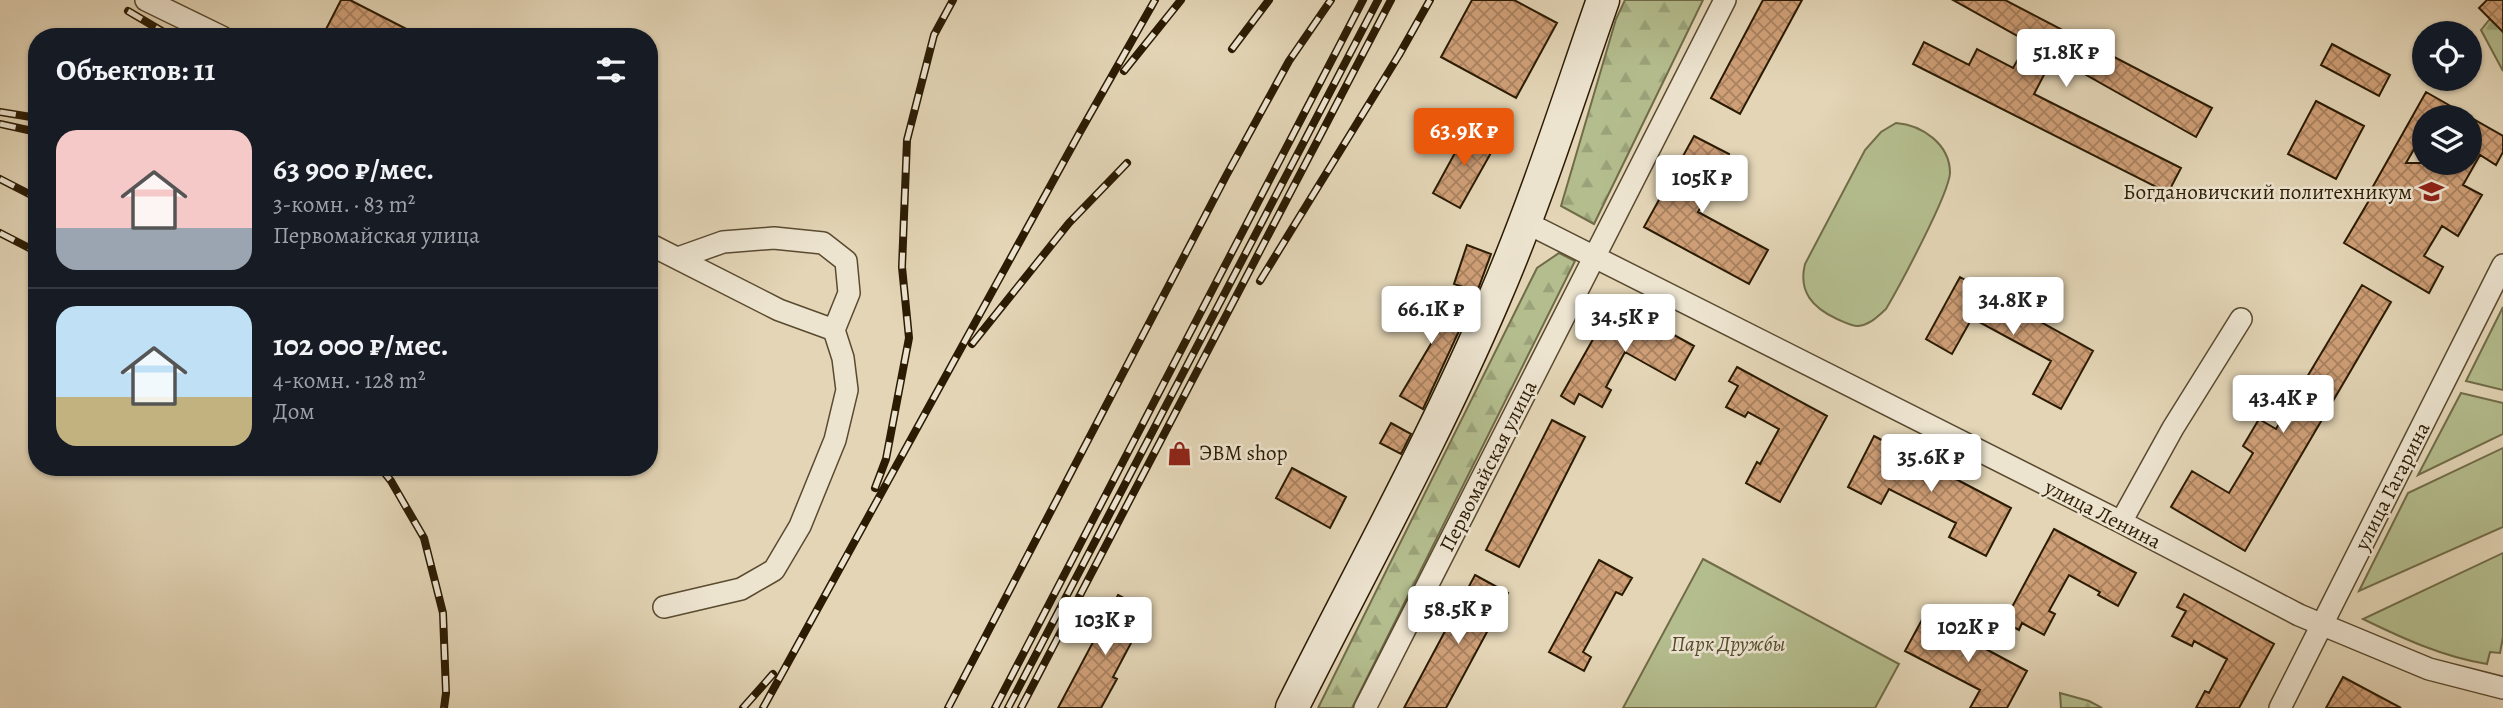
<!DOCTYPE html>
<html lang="ru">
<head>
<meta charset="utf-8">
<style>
  body { margin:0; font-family:Alegreya,serif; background:#242831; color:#f1f3f6; height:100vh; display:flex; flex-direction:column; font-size:26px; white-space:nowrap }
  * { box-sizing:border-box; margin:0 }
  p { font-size:23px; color:#9ea1a6 }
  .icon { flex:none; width:38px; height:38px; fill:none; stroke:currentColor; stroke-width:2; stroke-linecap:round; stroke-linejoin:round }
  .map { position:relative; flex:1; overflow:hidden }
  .drawer { position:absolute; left:28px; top:28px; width:630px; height:448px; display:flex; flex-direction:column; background:#171b24; border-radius:28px; box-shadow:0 2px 5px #0004 }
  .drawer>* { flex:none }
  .controls { position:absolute; left:2412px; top:21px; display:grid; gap:14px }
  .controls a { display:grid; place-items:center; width:70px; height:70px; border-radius:50%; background:#171b24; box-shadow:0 2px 5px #0004; font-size:35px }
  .price { position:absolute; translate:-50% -60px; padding:0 16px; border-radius:7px; background:#fff; color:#222; font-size:23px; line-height:46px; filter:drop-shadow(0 2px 4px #0008) }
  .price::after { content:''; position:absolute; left:50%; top:42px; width:21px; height:16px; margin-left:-10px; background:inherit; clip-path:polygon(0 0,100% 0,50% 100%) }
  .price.active { background:#ea580c; color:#fff }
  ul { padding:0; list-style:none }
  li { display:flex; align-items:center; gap:21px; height:175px; padding:0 28px }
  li+li { border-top:2px solid #363941 }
  li span { display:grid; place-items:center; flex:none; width:196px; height:140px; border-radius:21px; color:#555 }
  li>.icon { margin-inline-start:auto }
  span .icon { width:84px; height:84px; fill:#fffc; stroke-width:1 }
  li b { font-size:30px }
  h2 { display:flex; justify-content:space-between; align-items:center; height:84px; padding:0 28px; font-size:30px }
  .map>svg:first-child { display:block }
  .forest { fill:url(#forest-firs); stroke:#706c48; stroke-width:2 }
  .park { fill:#b4bd8e; stroke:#706c48; stroke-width:2 }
  .building { fill:url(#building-cross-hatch); stroke:#2b1b03; stroke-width:2; fill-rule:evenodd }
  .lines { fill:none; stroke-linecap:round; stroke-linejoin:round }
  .minor-casing { stroke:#594a30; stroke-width:24 }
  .secondary-casing { stroke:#2b1b03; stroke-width:35 }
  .minor { stroke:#ede4d0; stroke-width:21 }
  .secondary { stroke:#ede4d0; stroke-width:32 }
  .rail-casing { stroke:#2b1b03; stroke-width:8 }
  .rail { stroke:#ede4d0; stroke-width:5; stroke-dasharray:16; stroke-linecap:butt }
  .labels { text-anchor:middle; stroke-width:5; stroke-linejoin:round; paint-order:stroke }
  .poi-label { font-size:21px; fill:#2b1b03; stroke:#ede4d0; text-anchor:end }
  .street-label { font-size:21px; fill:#2b1b03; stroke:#ede4d0 }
  .park-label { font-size:21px; font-style:italic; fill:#544c2d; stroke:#ede4d0 }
</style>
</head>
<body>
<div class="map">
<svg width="2503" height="708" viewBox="0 0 2503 708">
  <defs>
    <pattern id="forest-firs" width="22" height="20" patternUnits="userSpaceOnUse" patternTransform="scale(1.75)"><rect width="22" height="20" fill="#b4bd8e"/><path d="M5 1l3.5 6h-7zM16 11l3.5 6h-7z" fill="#9ba279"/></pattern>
    <pattern id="building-cross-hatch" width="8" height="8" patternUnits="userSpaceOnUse" patternTransform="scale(1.75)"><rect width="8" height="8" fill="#cf9f77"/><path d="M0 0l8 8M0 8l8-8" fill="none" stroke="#a8815f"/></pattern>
  </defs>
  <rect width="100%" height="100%" fill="#e3d5b6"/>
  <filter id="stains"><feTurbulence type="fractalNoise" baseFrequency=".00286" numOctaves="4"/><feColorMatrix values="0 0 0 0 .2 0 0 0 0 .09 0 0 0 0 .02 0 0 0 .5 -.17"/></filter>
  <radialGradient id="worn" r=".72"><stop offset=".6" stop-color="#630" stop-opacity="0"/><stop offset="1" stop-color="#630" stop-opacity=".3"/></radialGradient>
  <path class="forest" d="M1625,0H1703L1594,224L1561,206L1616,19Z
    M2503,16V71L2481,30L2489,20Z
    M1559,253L1575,261L1352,708H1318L1537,268Z
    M2060,693L2089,701L2102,708H2061Z"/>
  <path class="park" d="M1896,123C1922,125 1950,144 1950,173C1949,194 1899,287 1886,309C1878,316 1870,325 1858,326C1851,326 1844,322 1837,319C1813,308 1798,292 1805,264L1865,150L1881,132Z
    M2503,307V390L2466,381Z
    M2461,393L2503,403V434L2418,475Z
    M2503,448V527L2359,591L2408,493Z
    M2503,553V637L2500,653L2490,652L2487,664C2443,657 2402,638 2363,619Z
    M1703,559L1899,664L1875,708H1623Z"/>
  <path class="building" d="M341,0H350L422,37H322Z
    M1472,0H1514L1557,23L1516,98L1441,57Z
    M1763,0H1802L1740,114L1711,98Z
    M1953,0H2005L2212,108L2196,137L2072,67L2047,69L2034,94L2181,168L2168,193L1913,64L1924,42L1969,65L1977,49L2013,68L2028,42Z
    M2487,0H2503V32L2479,8Z
    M2332,44L2390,75L2379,96L2321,65Z
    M2426,92L2503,136V152L2496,165L2480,155L2463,185L2482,195L2458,236L2442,226L2424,256L2443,267L2429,293L2344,243L2374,192L2371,190ZM2424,117H2469V163H2406L2424,132Z
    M2316,101L2364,126L2336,179L2288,154Z
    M1468,129L1496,144L1460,208L1433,193Z
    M1694,136L1729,154L1698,212L1768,250L1749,284L1644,227Z
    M1467,245L1491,254L1477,292L1454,284Z
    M1960,277L2093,351L2061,409L2033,394L2051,361L1972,318L1952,354L1926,339Z
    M2362,285L2391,302L2245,551L2171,507L2192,471L2229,493L2253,453L2243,446L2259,419L2276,429Z
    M1413,288L1465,318L1423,409L1400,396L1441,327L1403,307Z
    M1614,302L1694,346L1675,380L1625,352L1606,387L1611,390L1602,407L1579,394L1574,404L1561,396Z
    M1737,367L1827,416L1780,502L1746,483L1757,462L1760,464L1779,429L1748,412L1745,417L1726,407L1738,386L1729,381Z
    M1552,420L1585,437L1519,567L1486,550Z
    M1391,423L1411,434L1401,454L1380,443Z
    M1874,436L2011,508L1986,556L1949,537L1956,523L1889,489L1881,504L1848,487Z
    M1292,468L1346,497L1330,528L1276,498Z
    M2054,529L2136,573L2118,606L2098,595L2100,592L2069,575L2049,611L2055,614L2044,635L2022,623L2019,630L2004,622Z
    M1599,560L1632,578L1622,595L1616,592L1583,652L1591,657L1584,671L1549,652Z
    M1475,575L1508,593L1446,708H1404Z
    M2184,594L2274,644L2239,708H2196L2205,691L2209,693L2227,659L2194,641L2192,646L2172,636L2186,611L2177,607Z
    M1118,595L1148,611L1113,677L1117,679L1101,708H1058Z
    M1924,616L2027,671L2007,708H1970L1980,690L1905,651Z
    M2343,677L2401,708H2326Z"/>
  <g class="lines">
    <defs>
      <path id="minor" d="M146,0L222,37
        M1525,222L2121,522L2299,615L2429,669L2503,688
        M649,244L779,310L834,330L843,358L847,390L835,440L800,526L774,570L741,589L664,607
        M678,258L723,242L774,238L823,243L846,261L849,293L834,330
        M2121,522L2173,428L2241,319
        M1365,708L1725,0
        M2280,708L2503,265"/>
      <path id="secondary" d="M1292,708C1360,572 1434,439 1494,299C1536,202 1568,100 1603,0"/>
    </defs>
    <use href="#minor" class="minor-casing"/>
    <use href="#secondary" class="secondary-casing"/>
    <use href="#minor" class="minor"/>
    <use href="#secondary" class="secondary"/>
    <defs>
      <path id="rail" d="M128,11L172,37
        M1232,49L1269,0
        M1124,71L1181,0
        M0,112L37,118
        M0,124L37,132
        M0,179L37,198
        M0,233L37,252
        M649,261L651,262
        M1260,281L1399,55L1430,0
        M972,344L1069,223L1127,163
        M380,467L391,481L424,538L443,613L446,693L444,708
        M875,488L886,459L909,338L902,267L907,140L934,35L953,0
        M743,708L773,674
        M763,708L1080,132L1155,0
        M948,708L1226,176L1289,61L1331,0
        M995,708L1363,0
        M1008,708L1378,0
        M1021,708L1391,0"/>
    </defs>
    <use href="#rail" class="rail-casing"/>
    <use href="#rail" class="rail"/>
  </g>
  <defs>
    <symbol id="university-bare" viewBox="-9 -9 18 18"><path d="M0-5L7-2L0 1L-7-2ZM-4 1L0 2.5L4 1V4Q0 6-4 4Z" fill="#8f2418" stroke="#ede4d0" stroke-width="2.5" paint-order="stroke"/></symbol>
    <symbol id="shop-bare" viewBox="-9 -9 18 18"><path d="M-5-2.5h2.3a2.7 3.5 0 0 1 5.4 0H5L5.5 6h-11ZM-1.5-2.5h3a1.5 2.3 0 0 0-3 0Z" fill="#8f2418" stroke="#ede4d0" stroke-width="2.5" paint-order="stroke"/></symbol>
  </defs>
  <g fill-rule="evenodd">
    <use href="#university-bare" x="2414" y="174" width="35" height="35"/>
    <use href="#shop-bare" x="1162" y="436" width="35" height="35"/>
  </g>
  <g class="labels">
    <g class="poi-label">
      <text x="2412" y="199">Богдановичский политехникум</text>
      <text x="1199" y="460" text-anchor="start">ЭВМ shop</text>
    </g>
    <g class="street-label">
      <text transform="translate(1488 466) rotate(-63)" y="7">Первомайская улица</text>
      <text transform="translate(2392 486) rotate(-63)" y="7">улица Гагарина</text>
      <text transform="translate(2103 514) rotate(27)" y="7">улица Ленина</text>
    </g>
    <g class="park-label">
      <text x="1728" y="651">Парк Дружбы</text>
    </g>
  </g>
  <rect width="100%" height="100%" filter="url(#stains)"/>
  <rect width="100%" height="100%" fill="url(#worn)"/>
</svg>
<div class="controls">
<a><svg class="icon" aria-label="locate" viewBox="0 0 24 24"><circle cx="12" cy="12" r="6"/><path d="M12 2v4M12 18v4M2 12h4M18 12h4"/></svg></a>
<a><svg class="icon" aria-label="layers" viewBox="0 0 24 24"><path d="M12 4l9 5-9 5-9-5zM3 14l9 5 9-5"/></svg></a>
</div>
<b class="price" style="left:2066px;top:89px">51.8K ₽</b>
<b class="price active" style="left:1464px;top:168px">63.9K ₽</b>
<b class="price" style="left:1702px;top:215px">105K ₽</b>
<b class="price" style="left:2013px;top:337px">34.8K ₽</b>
<b class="price" style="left:1431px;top:346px">66.1K ₽</b>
<b class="price" style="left:1625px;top:354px">34.5K ₽</b>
<b class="price" style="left:2283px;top:435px">43.4K ₽</b>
<b class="price" style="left:1931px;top:494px">35.6K ₽</b>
<b class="price" style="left:1458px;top:646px">58.5K ₽</b>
<b class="price" style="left:1105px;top:657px">103K ₽</b>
<b class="price" style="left:1968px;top:664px">102K ₽</b>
<section class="drawer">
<h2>Объектов: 11<svg class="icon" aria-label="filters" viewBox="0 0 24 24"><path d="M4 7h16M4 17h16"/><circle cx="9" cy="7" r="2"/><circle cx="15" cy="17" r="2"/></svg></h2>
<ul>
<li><span style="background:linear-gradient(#f6c9c9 70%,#9aa5b1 0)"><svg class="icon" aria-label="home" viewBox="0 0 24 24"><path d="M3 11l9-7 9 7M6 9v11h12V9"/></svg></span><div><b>63 900 ₽/мес.</b><p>3-комн. · 83 m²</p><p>Первомайская улица</p></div></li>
<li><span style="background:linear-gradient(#bfe0f5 65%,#c2b280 0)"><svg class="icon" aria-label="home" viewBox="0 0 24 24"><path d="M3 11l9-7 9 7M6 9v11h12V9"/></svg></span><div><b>102 000 ₽/мес.</b><p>4-комн. · 128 m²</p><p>Дом</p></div></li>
</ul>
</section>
</div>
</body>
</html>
